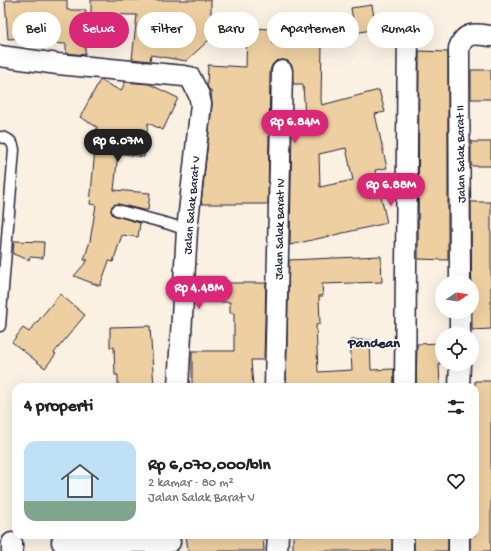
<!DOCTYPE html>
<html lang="id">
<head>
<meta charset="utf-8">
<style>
  body { margin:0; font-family:"Gochi Hand",sans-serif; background:#f2f2f2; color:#222; height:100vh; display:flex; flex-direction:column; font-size:15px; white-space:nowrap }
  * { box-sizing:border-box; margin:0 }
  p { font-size:13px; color:#767676 }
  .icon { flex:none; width:22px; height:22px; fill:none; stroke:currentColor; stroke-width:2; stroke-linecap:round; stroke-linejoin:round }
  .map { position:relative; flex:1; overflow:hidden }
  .drawer { position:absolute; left:12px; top:383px; width:467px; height:156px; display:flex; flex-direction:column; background:#fff; border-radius:12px; box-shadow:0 4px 16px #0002 }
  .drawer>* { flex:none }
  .hud { position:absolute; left:12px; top:12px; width:467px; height:36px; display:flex; gap:8px }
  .needle { width:26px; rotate:77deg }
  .fabs { position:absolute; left:435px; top:275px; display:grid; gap:8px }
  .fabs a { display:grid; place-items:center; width:44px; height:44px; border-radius:50%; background:#fff; box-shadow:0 4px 16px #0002; font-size:20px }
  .price { position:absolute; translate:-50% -34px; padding:0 9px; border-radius:14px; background:#db2777; color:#fff; font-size:13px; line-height:26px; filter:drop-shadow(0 1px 2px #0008) }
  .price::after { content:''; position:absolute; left:50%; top:24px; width:12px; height:9px; margin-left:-6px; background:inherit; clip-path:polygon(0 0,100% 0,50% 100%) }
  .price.current { background:#222; color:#fff }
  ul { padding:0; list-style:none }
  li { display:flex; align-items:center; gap:12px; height:100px; padding:0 12px }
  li+li { border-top:1px solid #e0e0e0 }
  li span { display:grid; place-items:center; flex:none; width:112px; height:80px; border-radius:12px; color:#555 }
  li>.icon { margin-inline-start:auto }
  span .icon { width:48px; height:48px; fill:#fffc; stroke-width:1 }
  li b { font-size:17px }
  h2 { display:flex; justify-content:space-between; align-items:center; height:48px; padding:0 12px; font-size:17px }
  .tag { padding:0 14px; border-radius:18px; background:#fff; box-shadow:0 4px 16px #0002; font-size:14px; line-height:36px }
  .tag.current { background:#db2777; color:#fff }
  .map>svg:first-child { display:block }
  .building { fill:#eecfa1; stroke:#22223b; fill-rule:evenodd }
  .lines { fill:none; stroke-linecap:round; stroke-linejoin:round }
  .service-casing { stroke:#22223b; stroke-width:13 }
  .minor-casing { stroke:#22223b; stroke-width:23 }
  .service { stroke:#fff; stroke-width:10 }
  .minor { stroke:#fff; stroke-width:20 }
  .labels { text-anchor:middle; stroke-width:3; stroke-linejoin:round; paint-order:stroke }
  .street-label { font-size:12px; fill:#22223b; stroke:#fff }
  .quarter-label { font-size:14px; font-weight:bold; fill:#22223b; stroke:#fff }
</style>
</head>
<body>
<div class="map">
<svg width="491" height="551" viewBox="0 0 491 551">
  <rect width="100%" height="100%" fill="#faf1e3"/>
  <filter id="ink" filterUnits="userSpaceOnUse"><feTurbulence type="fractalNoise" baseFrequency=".025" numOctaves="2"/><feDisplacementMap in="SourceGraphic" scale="8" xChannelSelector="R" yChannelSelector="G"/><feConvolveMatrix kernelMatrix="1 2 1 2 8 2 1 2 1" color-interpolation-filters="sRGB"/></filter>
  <g filter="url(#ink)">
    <path class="building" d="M5,0H67V10H86L85,55L66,53V44L45,43V37L8,39Z
      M91,0H211V14L223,27L186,61L151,55L150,61L132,59L137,15L91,14Z
      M372,5L376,29L355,33L351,8Z
      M247,28L274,29L273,44L322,45L321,100L322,105L379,90L385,112L375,114L387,168L375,170L387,223L290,245L292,120L305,119L303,84H293L292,66L288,61L283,60L276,61L272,65L270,71L268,204H201L212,105L211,90H209L207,85L208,65L246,67ZM346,148L353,180L320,187L319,154Z
      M419,51L448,52V260L418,259Z
      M471,70H491V99H471Z
      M100,80L121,91L125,82L149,84L178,98L163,130L148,123L144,157L118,153L114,190L150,193L148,210H143L118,204L112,206L111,211L113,215L140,223L138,237L122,235L113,262L109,261L100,286L74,276L88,260H84L90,241L96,205L90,204L97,127L80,117Z
      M471,142H491V166H471Z
      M471,202H491V329L472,330Z
      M14,241L44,242L43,258L30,257L29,260L13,254Z
      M381,256L382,282L322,284L323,296H319L320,324L316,325L318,372L352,370L350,340H370L371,370L394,369V387H286L289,260Z
      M196,277H225V283H266L264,360H251L253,387H192V351H234V313H230V302H194Z
      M60,294L85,315L54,353L56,354L45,368L12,342L23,328L29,332Z
      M150,326L154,387H118V375H115L114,347H110V327Z
      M442,343V363H439L440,387H416L417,344Z
      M475,381H491V551H470V535H475Z
      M186,535H263L264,551H188Z
      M293,535H392V551H293Z
      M414,535H448V551H414Z"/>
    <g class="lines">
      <defs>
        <path id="service" d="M0,137C8,138 13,141 14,150L0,326
          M117,210L169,224L187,230"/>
        <path id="minor" d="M0,56L58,64L184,76L190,77L199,95L201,104L187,230L178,387
          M460,282L459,48C465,31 476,34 491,36
          M460,334V312
          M275,387L282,71
          M405,387L408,27
          M459,387L460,364
          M403,535V551
          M459,535V551
          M62,542H170
          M12,551V543
          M277,551L278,535"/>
      </defs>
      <use href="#service" class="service-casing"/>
      <use href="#minor" class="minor-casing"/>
      <use href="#service" class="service"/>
      <use href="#minor" class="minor"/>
    </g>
  </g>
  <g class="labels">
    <g class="street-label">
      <text transform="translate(460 154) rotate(-91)" y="4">Jalan Salak Barat II</text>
      <text transform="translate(191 205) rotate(-85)" y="4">Jalan Salak Barat V</text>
      <text transform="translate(279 229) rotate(-89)" y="4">Jalan Salak Barat IV</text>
    </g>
    <g class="quarter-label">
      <text x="374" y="347">Pandean</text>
    </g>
  </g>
</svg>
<div class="fabs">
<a><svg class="needle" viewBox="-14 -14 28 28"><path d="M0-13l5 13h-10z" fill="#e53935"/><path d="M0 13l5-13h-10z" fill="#767676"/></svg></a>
<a><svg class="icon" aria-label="locate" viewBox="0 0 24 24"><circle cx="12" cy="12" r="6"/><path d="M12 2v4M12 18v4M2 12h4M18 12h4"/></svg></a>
</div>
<b class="price" style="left:295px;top:144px">Rp 6.84M</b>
<b class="price current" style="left:118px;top:163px">Rp 6.07M</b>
<b class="price" style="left:391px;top:207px">Rp 6.88M</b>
<b class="price" style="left:199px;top:310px">Rp 4.48M</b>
<div class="hud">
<a class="tag">Beli</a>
<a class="tag current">Sewa</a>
<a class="tag">Filter</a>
<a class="tag">Baru</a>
<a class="tag">Apartemen</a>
<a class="tag">Rumah</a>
</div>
<section class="drawer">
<h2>4 properti<svg class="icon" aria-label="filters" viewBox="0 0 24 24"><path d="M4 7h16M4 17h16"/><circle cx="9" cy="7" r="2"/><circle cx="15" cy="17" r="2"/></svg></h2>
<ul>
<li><span style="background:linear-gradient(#bfe0f5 75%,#7fa58c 0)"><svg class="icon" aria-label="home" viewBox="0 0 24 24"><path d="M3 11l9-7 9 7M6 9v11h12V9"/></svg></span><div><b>Rp 6,070,000/bln</b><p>2 kamar · 80 m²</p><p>Jalan Salak Barat V</p></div><svg class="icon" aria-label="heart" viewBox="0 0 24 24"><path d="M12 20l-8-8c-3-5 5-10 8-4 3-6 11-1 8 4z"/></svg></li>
</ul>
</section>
</div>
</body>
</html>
